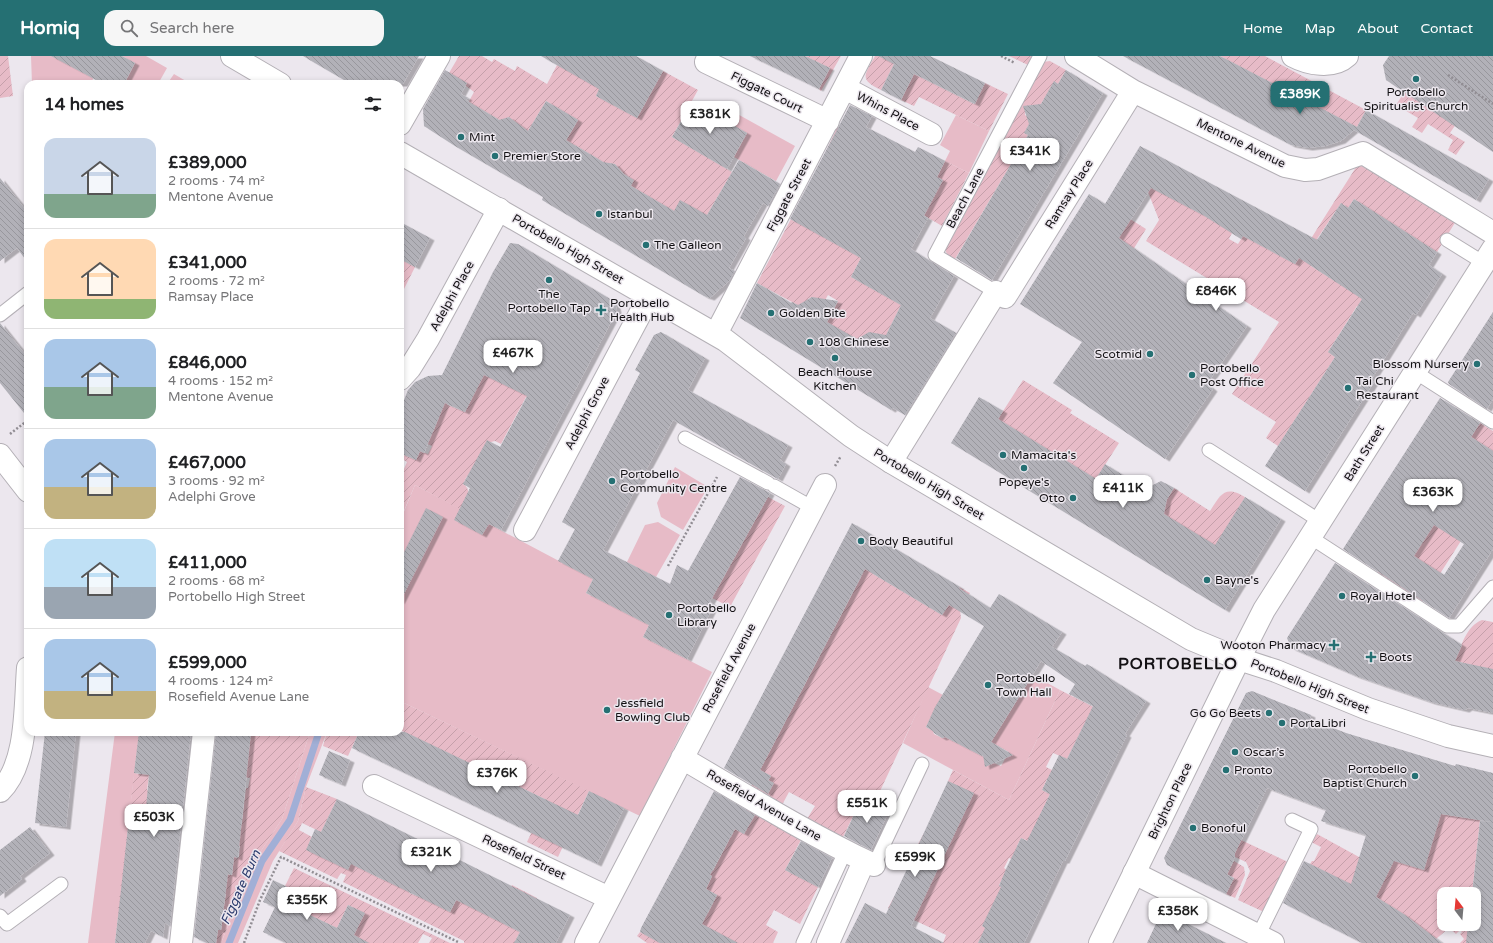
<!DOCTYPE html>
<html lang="en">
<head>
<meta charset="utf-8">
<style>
  body { margin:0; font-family:"Varela Round",sans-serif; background:#f6f6f6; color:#202124; height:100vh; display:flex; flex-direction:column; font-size:15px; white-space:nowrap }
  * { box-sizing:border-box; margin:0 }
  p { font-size:13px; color:#757577 }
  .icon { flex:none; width:22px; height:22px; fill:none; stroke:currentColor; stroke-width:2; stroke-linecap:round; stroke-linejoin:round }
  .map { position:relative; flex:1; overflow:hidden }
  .panel { position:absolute; left:24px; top:24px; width:380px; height:656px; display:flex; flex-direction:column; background:#fff; border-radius:12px; box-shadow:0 2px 6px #0003 }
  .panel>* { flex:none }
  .needle { width:26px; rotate:344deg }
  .controls { position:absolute; left:1437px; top:831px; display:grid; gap:8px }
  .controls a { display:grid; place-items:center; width:44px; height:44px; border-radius:8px; background:#fff; box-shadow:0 2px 6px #0003; font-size:20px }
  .price { position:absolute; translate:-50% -34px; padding:0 9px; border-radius:8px; background:#fff; color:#222; font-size:13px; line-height:26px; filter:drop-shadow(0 1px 2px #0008) }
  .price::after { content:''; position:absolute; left:50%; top:24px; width:12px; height:9px; margin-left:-6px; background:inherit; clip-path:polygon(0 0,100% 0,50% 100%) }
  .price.on { background:#257073; color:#fff }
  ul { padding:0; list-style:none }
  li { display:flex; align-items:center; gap:12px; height:100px; padding:0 20px }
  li+li { border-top:1px solid #e0e0e0 }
  li span { display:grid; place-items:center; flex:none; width:112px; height:80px; border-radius:12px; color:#555 }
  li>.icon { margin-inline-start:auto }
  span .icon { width:48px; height:48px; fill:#fffc; stroke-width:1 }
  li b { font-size:17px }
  h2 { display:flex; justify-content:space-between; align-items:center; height:48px; padding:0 20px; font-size:17px }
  header { display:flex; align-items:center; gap:24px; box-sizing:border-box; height:56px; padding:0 20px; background:#257073; color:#fff }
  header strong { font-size:19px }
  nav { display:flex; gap:22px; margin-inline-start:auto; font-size:14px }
  .search { width:280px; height:36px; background:#f6f6f6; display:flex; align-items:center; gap:10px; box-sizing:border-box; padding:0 14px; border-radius:12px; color:#757577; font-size:15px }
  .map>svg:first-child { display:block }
  .green { fill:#e7bbc7 }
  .garden { fill:url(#garden-furrows) }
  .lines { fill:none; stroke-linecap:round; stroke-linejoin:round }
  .stream { stroke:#a1afd6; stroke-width:7 }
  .building { fill:url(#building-back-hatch); fill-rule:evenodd; filter:url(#shadow) }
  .lane-casing { stroke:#b4b0b6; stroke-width:15 }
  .street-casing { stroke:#b4b0b6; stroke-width:24 }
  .secondary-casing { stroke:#b4b0b6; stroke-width:24 }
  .path { stroke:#918d93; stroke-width:2.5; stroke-dasharray:2 2; stroke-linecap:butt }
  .lane { stroke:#fff; stroke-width:13 }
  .street { stroke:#fff; stroke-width:22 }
  .secondary { stroke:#fff; stroke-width:22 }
  .poi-dot { fill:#257073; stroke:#ece7ee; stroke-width:1.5 }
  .labels { text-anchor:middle; stroke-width:3; stroke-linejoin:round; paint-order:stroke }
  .street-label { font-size:12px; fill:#131114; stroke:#ece7ee }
  .poi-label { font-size:12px; fill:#131114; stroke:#ece7ee; text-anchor:start }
  .water-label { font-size:13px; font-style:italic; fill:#2d3c6e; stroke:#ece7ee }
  .district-label { font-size:16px; font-weight:bold; letter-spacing:1px; fill:#131114; stroke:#ece7ee }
</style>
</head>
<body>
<header>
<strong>Homiq</strong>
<div class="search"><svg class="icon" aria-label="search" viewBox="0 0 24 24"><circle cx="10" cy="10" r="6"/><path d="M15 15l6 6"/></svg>Search here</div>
<nav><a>Home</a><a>Map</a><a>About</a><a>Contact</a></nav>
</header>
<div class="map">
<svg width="1493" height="887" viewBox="0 0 1493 887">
  <defs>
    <pattern id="garden-furrows" width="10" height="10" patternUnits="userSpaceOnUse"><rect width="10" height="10" fill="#e7bbc7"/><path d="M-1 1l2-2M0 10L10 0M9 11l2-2" fill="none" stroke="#c5a0aa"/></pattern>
    <pattern id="building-back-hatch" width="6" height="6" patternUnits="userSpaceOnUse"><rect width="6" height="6" fill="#b2b1b8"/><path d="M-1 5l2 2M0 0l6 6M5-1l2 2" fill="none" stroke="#98979d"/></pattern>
    <filter id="shadow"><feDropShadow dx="4.5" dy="2.5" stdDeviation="0" flood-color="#0004"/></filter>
  </defs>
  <rect width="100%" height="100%" fill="#ece7ee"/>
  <path class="green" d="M31,0H80L74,12L93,22L92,28H32Z
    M122,0H146L167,12L158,28H124L135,7Z
    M174,18L191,28H167Z
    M732,55L795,90L776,125L734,101L747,77L726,65Z
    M956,59L989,75L969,117L945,105L950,95L940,89Z
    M675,411L708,431L683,474L661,461L657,447Z
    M415,429L593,523L586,537L649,569L643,581L712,616L640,760L400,645V465Z
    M658,466L680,479L656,521L627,506L645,469Z
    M1033,619L1060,634L1009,744L903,687L928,631L943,639L926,671L933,675L934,678L942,682L945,681L984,701V703L1001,710L1009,696L991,686Z
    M115,676H139L115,887H88Z
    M310,676H327L306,731L298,765L273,805L238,887H221L255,804L282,763Z"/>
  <path class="garden" d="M0,0H8L13,40L0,42Z
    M459,0H482L492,6L494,3L515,15L517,10L547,28L557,9L600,32L596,40L637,62L663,15L698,34L672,81L732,116L707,159L674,155L631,130L615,108L605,107L575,89L552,109L578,64L546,45L519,90L509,61L505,63L503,66L476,50L467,49L474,36L449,17Z
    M805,0H841L821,35L819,33L830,12Z
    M875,0H909L903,13L894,8L881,34C858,23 865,19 875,0Z
    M1009,0H1032L1028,9Z
    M1220,0H1265L1366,54L1357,71Z
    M1050,5L1066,14L1058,28L1054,26L1038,53L1031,49L1025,53V59L1032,63L1024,77L1028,79L955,203C949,200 946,199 945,192L1043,6Z
    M914,18L974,48L985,27L1008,38L989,75L919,41L914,50L901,44Z
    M1409,29L1460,62L1450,77L1465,86L1456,99L1448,94L1453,84L1428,68L1422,77L1412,71L1418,62L1396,49Z
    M837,71L943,124L937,121L945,105L969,117L942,170L824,100Z
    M1358,108L1456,165L1437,196L1354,143L1348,152L1341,147L1307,198L1315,204L1311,210L1394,263L1357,250L1328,296L1335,301L1278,390L1266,382L1276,366L1232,338L1279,266L1146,185L1159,164L1148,136L1143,127L1233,175L1229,183L1238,188L1243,180L1295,208Z
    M1127,161L1146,173L1108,234L1074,281Z
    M791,163L861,202L851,221L901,249L887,277L906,288L862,286L826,268L838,245L828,239L816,260L812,241L808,243L803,252L757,227Z
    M400,203L415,211L404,233L400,231Z
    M488,298L532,344L526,341L501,388L495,385L491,386L466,422L463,428C473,434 467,446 465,456L415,429L403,457L400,456V422L407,406L402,403L404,399L416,404L420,395L428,398L432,390L412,381L425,373L433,376L439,361L436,360L441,341L448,349L465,356L472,342L468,339Z
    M1023,324L1072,354L1070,357L1119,387L1096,423L998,363Z
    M1480,367L1493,375V395L1471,381Z
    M1174,432L1210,455C1221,438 1225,429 1245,441L1214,494L1160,455Z
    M768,441L785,450L730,551L712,542Z
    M1418,460L1466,477L1422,546L1376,518Z
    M867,502L873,518L942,559L959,531L970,537L960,554L961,562L874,748L862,742L842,783L807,763L815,750L789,736L782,749L750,732L755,723L766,729L771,720L760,714L860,523Z
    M1482,564L1493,566V614L1455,605C1461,591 1466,570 1482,564Z
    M1060,634L1129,669L1092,653L1067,703L1053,697L1046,711L1080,728L1056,727L1047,723L1042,734L1050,738L1028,785L1021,782L1017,790L1058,815L1054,824L1009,802L1004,812L1007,814L999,829L1007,833L982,870L1017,887L982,879L978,887H943L946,879L888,852L894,841L919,852L943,800L918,788L924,777L949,789L948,725L953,714L1009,744Z
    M400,645L589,735L558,801L527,786L547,744L400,674Z
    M258,676H310L282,763L255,804L221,887H216L218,874H221L223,862L220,850H224L226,838L222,837L224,818L232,819L234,801H239L240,790L234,789L242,767L246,732H248L250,722L236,720L247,711L251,677L257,678Z
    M327,676H359L348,700L323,690Z
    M138,681L163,684L149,719L147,734L153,735L150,764L145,763L144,771L149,772L127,864L117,860L126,783H133L134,772L128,771L134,717L140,718L142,703L136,702Z
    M306,731L337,743L321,776L302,767L299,774L312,781L309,787L314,790L328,780L354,809L379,822L387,825L416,823L409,837L417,840L424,827L442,852L450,856L457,843L494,863L512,829L537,842L525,865L504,868L520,876L514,887H464V885L343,826L346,819L341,817L337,823L279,795L298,765Z
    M748,750L803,780L785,814L818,831L800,868L774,854L766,869L778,876L773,887H715L691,863L708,857L717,839L706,833L712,820L679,803L682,798L713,815L729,784L698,767L700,764L731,781L735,773L744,778L751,765L740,764Z
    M1441,758L1480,764L1472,838H1444V868H1471L1469,887H1460L1464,883L1460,878L1462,876L1460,874L1456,878L1449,872L1436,883L1405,859L1376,841L1310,808L1312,805H1314L1321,791L1311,786L1317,778L1359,801Z
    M1241,784L1288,806L1264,856L1238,844L1250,815L1246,806L1235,801V797Z
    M1234,805L1244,811L1245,819L1235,842L1226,838L1234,822L1227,818Z
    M294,812L450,887H429L432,882L423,878L418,887H368L353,880L364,857L348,849L337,872L295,852L301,838L285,830Z
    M640,876L660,887H647L637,880Z"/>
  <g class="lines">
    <path class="stream" d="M229,887L262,805L290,764L319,676"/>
  </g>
  <path class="building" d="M51,0H122L135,7L124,28H104Z
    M303,0H419L403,28H351Z
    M541,0H636L663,15L637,62L596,40L599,33Z
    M750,0H805L830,12L819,33Z
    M878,0H930L985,27L975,48Z
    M1123,0H1220L1357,71L1366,54L1489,123L1476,144L1354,74L1341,85L1325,90L1308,92L1291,89Z
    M1389,0H1493V96L1386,24L1383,9Z
    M894,8L914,18L901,44L881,34Z
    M445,14L467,27L461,38L468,42L466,44L499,64L509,61L528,75L546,45L578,64L566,84L603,106L615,108L624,118L634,124L631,130L674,155L680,144L707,159L739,104L780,128L768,150L763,147L744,180L746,182L729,212L735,215L729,225L710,242L704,240L542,144L543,141L455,90L424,70L423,53Z
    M1066,14L1103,37L992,224L956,202L1028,79L1024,77L1029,68L1023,50L1041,48L1054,25L1058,28Z
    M692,46L747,77L727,113L672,81Z
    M850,49L872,60L866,71L915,96L918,91L945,105L937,121L943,124L924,160L928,162L911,193L954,220L930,262L956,277L905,359L893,352L891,354L883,349L740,262L757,227L791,247L792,246L798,249L812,241L838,245L827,266L857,283L869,276L886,279L901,249L851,221L861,202L790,163Z
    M1140,90L1317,184L1341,147L1348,152L1354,143L1437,196L1429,209L1442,218L1416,259L1413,257L1371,324L1374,326L1305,435L1265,410L1335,301L1328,296L1362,243L1299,202L1295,208L1243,180L1241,183L1203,159L1151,132L1119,182L1247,270L1207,328L1213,333L1165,403L1053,327L1082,286L1020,248L1089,138L1105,148Z
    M0,122L28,157V207L17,192L0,205Z
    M400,166L430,182L415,211L400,203Z
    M510,187L518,188L615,246L617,255L501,474L489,468L482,479L454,464L470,432L463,428L487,384L500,391L527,340L484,319L465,356L445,347L424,397L420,395L416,404L400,397V354L408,334L415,326L428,320L442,319L493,216Z
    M1493,256V343L1487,353L1449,328L1448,326Z
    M0,267L28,302V362L0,327Z
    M661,276L705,302L688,334L788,389L780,404L786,408L778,423L673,364L603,494L670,528L677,509L688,515L740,421L770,437L710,546L714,549L687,603L643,581L649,569L586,537L593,523L558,505L575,473L562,466L640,317L635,314L654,279Z
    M979,341L1003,355L998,363L1096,423L1105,408L1145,433L1161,425L1174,432L1167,443L1164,458L1215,489L1245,441L1281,463L1225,554L951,387Z
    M1440,342L1480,367L1471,381L1493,395V493L1449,562L1343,493ZM1434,469L1464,488L1444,519L1414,500Z
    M426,452L443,461L400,546V504Z
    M852,467L960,531L959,532L990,552L999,538L1062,576L1052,591L1085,610L1087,608L1146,645L1125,678L1127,679L1065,805H1063L1024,887H978L985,872L982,870L1001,831L999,830L1006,813L1021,782L1027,785L1050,738L1042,734L1059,699L1067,703L1093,650L1069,638L1075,628L1041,605L991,686L1013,699L985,711L983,699L982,700L945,681L942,682L934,677L933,675L926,671L935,651L984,570L949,549L942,559L865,513L760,714L771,720L768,724L774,727L768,738L724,712Z
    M1335,507L1462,589L1455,605L1493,613V657L1468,652L1465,654L1431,646L1356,620L1291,592L1287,582Z
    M1252,635L1311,659L1310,663L1346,677L1455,710L1456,708L1493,717V887H1466L1468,868H1474V838H1472L1480,765L1492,766L1441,758L1424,814L1394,805L1376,841L1405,859L1442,887H1362L1283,847L1304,805L1351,828L1366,779L1321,765L1326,754L1267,732L1235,797V801L1227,819L1234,822L1226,838L1167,809L1164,802L1176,778L1246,637Z
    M45,676H76L66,771L35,767Z
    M139,676H191L170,870L165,867L163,881L151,875L145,887H115L128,771L144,773L149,719L134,717Z
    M216,676H251L238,802L234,801L232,819L228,818L221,874H218L216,887H207L194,881Z
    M359,676H405L578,759L589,735L624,752L597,808L352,692Z
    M329,695L350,704L341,728L319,719Z
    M948,725L974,737L911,870L944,887H845L865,847L886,858Z
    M714,735L755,759L744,778L735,773L710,819L712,820L706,833L717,839L702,868L738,887H660L640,876L641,872Z
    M862,742L889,755L871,794L844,780Z
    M337,743L570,859L556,887H514L520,876L456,844L450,856L351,808L348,814L306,794L315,773L321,776Z
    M30,771L50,797L20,820L22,823L0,840V794Z
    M801,785L832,802L818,831L785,814Z
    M273,824L301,838L295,852L337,872L348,849L365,857L354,879L369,887H286L263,876L275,851L263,846Z
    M1162,855L1226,887H1147Z"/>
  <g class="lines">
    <defs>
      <path id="lane" d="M1447,184L1484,207
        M996,236L935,199L1040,0
        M0,259L28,237
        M1415,316L1493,366
        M685,382L768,427
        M1209,394L1320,465
        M774,430L813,452
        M1310,481L1447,570H1459L1493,531
        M874,809L922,708
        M0,860L7,868L61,828
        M1258,880L1311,773L1292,764
        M803,887L845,796"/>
      <path id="street" d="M1076,0L1133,35L1285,110L1305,114L1318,113L1363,97L1493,177
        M1293,0C1308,8 1333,13 1347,0
        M706,6L828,65
        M845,32L931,78
        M400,68L439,0
        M716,278L861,0
        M400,323L410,312L428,283L499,153
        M0,399L28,435
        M891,406L996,236L1005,241L1133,35
        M525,474L649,241
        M1239,603L1264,554L1493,193
        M682,702C745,739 808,778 874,809
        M374,730L609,842
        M0,735C28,708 25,649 28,612
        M1134,817L1273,887
        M181,887L204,676
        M586,887L825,429
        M828,887L864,805"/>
      <path id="secondary" d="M232,0L280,28
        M400,97L725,284L851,380L891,406L1191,583L1239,603L1276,615L1368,653L1448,680L1493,690
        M1100,887L1239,603"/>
    </defs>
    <use href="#lane" class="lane-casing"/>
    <use href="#street" class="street-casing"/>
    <use href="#secondary" class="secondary-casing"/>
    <path class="path" d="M1001,0L1015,7
      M1448,19L1493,48
      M10,378L28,364
      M835,410L841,400
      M668,510L717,421
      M244,887L260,844L281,801L458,886"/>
    <use href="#lane" class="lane"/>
    <use href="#street" class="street"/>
    <use href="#secondary" class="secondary"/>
  </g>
  <g class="poi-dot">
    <circle cx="1416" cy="23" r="4"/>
    <circle cx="461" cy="81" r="4"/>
    <circle cx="495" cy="100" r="4"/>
    <circle cx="599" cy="158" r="4"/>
    <circle cx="646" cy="189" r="4"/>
    <circle cx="549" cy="224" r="4"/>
    <path d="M599 248h4v4h4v4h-4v4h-4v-4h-4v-4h4z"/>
    <circle cx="771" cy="257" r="4"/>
    <circle cx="810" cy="286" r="4"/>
    <circle cx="1150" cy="298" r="4"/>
    <circle cx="835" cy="302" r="4"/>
    <circle cx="1477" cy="308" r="4"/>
    <circle cx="1192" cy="319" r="4"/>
    <circle cx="1348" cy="332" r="4"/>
    <circle cx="1003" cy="399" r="4"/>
    <circle cx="1024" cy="412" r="4"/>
    <circle cx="612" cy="425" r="4"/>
    <circle cx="1073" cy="442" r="4"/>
    <circle cx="861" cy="485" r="4"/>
    <circle cx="1207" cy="524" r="4"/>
    <circle cx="1342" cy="540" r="4"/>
    <circle cx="669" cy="559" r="4"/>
    <path d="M1332 583h4v4h4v4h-4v4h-4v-4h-4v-4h4z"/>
    <path d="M1369 595h4v4h4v4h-4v4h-4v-4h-4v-4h4z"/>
    <circle cx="988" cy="629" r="4"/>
    <circle cx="607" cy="654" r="4"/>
    <circle cx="1269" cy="657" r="4"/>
    <circle cx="1282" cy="667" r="4"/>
    <circle cx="1235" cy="696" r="4"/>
    <circle cx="1226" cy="714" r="4"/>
    <circle cx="1415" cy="720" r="4"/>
    <circle cx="1193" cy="772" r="4"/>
  </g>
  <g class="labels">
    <g class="street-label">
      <text transform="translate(767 36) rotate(26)" y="4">Figgate Court</text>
      <text transform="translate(888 55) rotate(28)" y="4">Whins Place</text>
      <text transform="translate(1241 87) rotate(26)" y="4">Mentone Avenue</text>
      <text transform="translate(1069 138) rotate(-58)" y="4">Ramsay Place</text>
      <text transform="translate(789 139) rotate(-62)" y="4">Figgate Street</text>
      <text transform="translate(965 142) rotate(-62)" y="4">Beach Lane</text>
      <text transform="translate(568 193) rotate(30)" y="4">Portobello High Street</text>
      <text transform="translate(452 240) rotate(-61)" y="4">Adelphi Place</text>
      <text transform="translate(587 357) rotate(-62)" y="4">Adelphi Grove</text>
      <text transform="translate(1364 397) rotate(-58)" y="4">Bath Street</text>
      <text transform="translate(929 428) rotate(31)" y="4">Portobello High Street</text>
      <text transform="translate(729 612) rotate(-62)" y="4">Rosefield Avenue</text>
      <text transform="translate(1310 630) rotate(22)" y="4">Portobello High Street</text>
      <text transform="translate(1170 745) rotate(-64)" y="4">Brighton Place</text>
      <text transform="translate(764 749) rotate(30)" y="4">Rosefield Avenue Lane</text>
      <text transform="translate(524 801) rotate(25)" y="4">Rosefield Street</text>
    </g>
    <g class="poi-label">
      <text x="1416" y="40" text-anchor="middle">Portobello<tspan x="1416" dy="14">Spiritualist Church</tspan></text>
      <text x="469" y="85">Mint</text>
      <text x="503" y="104">Premier Store</text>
      <text x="607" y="162">Istanbul</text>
      <text x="654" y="193">The Galleon</text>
      <text x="549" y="242" text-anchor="middle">The<tspan x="549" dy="14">Portobello Tap</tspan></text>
      <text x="610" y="251">Portobello<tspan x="610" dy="14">Health Hub</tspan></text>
      <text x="779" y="261">Golden Bite</text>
      <text x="818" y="290">108 Chinese</text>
      <text x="1142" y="302" text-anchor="end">Scotmid</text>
      <text x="1469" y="312" text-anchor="end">Blossom Nursery</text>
      <text x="1200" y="316">Portobello<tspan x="1200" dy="14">Post Office</tspan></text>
      <text x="835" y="320" text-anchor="middle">Beach House<tspan x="835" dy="14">Kitchen</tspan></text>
      <text x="1356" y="329">Tai Chi<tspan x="1356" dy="14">Restaurant</tspan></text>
      <text x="1011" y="403">Mamacita's</text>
      <text x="620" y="422">Portobello<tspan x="620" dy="14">Community Centre</tspan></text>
      <text x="1024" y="430" text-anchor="middle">Popeye's</text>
      <text x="1065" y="446" text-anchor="end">Otto</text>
      <text x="869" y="489">Body Beautiful</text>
      <text x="1215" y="528">Bayne's</text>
      <text x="1350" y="544">Royal Hotel</text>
      <text x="677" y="556">Portobello<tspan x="677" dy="14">Library</tspan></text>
      <text x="1326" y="593" text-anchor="end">Wooton Pharmacy</text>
      <text x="1379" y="605">Boots</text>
      <text x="996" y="626">Portobello<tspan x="996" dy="14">Town Hall</tspan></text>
      <text x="615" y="651">Jessfield<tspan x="615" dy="14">Bowling Club</tspan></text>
      <text x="1261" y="661" text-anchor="end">Go Go Beets</text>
      <text x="1290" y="671">PortaLibri</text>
      <text x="1243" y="700">Oscar’s</text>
      <text x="1407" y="717" text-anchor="end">Portobello<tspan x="1407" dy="14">Baptist Church</tspan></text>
      <text x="1234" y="718">Pronto</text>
      <text x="1201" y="776">Bonoful</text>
    </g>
    <g class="water-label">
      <text transform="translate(240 831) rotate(-66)" y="5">Figgate Burn</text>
    </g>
    <g class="district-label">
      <text x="1178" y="613">PORTOBELLO</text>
    </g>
  </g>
</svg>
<div class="controls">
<a><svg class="needle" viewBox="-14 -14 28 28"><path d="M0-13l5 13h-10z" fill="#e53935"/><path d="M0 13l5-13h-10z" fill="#757577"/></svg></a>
</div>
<b class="price on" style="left:1300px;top:59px">£389K</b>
<b class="price" style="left:710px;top:79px">£381K</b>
<b class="price" style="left:1030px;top:116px">£341K</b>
<b class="price" style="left:1216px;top:256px">£846K</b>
<b class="price" style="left:513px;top:318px">£467K</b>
<b class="price" style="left:1123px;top:453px">£411K</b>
<b class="price" style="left:1433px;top:457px">£363K</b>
<b class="price" style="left:497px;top:738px">£376K</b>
<b class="price" style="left:867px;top:768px">£551K</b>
<b class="price" style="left:154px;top:782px">£503K</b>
<b class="price" style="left:431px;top:817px">£321K</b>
<b class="price" style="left:915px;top:822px">£599K</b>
<b class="price" style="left:307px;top:865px">£355K</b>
<b class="price" style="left:1178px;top:876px">£358K</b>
<section class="panel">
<h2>14 homes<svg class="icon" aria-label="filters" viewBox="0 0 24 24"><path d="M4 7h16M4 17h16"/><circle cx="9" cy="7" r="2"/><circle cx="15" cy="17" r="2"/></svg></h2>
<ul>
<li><span style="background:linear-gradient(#c9d6e8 70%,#7fa58c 0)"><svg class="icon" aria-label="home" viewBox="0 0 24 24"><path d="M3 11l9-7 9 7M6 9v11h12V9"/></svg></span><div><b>£389,000</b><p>2 rooms · 74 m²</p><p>Mentone Avenue</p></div></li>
<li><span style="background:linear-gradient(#ffd9b3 75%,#8fb573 0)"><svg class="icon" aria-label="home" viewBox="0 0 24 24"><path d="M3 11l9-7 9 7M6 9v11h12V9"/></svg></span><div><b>£341,000</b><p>2 rooms · 72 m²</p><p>Ramsay Place</p></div></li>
<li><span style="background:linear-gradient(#a9c7e8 60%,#7fa58c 0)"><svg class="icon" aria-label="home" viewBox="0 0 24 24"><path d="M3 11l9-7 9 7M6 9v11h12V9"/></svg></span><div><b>£846,000</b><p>4 rooms · 152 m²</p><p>Mentone Avenue</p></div></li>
<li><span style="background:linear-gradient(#a9c7e8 60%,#c2b280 0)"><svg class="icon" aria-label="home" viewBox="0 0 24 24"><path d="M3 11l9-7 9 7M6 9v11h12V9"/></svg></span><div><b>£467,000</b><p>3 rooms · 92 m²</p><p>Adelphi Grove</p></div></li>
<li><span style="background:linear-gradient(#bfe0f5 60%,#9aa5b1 0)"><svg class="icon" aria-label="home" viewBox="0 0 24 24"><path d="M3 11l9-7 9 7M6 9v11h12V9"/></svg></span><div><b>£411,000</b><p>2 rooms · 68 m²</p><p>Portobello High Street</p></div></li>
<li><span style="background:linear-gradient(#a9c7e8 65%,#c2b280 0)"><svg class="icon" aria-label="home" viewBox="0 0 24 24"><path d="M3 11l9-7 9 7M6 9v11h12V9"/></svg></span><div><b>£599,000</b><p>4 rooms · 124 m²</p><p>Rosefield Avenue Lane</p></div></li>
</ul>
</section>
</div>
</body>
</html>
